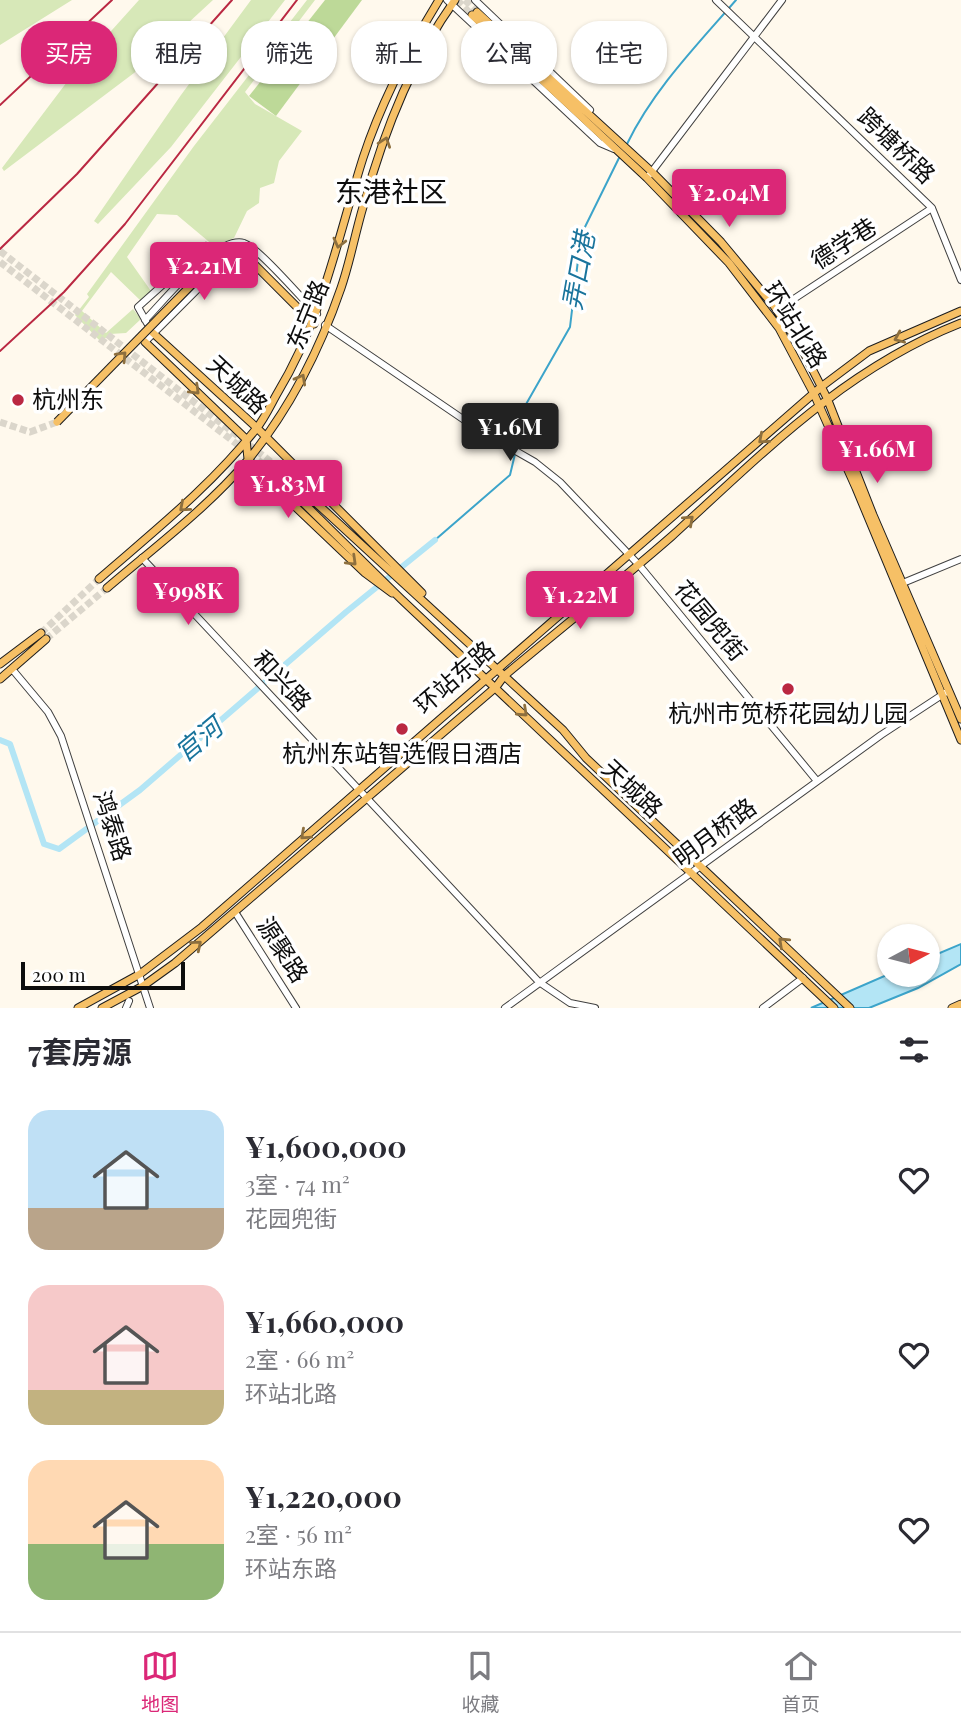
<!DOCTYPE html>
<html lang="zh">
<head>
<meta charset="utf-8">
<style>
  body { margin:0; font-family:"Playfair Display","Noto Sans SC",serif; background:#f2f2f3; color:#2b2b33; height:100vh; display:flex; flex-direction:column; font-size:26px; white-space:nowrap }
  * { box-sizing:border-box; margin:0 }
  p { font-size:23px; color:#7c7c81 }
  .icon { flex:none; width:38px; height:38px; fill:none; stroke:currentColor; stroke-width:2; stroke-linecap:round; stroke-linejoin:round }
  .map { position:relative; height:1008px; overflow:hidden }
  .drawer { display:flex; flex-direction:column; background:#fff; flex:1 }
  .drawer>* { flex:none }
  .top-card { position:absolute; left:21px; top:21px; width:920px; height:63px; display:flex; gap:14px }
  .needle { width:46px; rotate:83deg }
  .buttons { position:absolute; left:877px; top:924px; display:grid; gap:14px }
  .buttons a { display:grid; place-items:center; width:63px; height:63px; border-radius:50%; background:#fff; box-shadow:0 2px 5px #0004; font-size:35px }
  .scale { position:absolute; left:21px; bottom:18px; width:164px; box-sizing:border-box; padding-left:7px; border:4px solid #0d0d0d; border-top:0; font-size:19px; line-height:24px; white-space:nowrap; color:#0d0d0d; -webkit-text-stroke:5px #fff; paint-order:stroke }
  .price { position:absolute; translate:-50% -60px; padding:0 16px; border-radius:7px; background:#db2777; color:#fff; font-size:23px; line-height:46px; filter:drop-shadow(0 2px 4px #0008) }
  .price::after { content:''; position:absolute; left:50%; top:42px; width:21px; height:16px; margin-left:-10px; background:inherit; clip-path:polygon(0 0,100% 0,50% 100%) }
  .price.on { background:#222; color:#fff }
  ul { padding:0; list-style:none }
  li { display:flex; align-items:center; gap:21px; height:175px; padding:0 28px }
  li span { display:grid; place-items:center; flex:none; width:196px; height:140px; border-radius:21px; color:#555 }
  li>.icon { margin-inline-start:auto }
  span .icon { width:84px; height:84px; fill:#fffc; stroke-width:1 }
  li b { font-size:30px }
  h2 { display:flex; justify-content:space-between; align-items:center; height:84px; padding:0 28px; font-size:30px }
  .pill { padding:0 24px; border-radius:28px; background:#fff; box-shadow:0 2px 5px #0004; font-size:24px; line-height:63px }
  .pill.on { background:#db2777; color:#fff }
  .tabs { display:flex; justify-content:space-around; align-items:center; height:98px; border-top:2px solid #e1e1e2; background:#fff; font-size:19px; color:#7c7c81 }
  .tabs a { display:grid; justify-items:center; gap:4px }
  .tabs .on { color:#db2777 }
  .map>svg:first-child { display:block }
  .green { fill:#d7e8b8 }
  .forest { fill:#bdd998 }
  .water { fill:#b3e5f5; stroke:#3ca4ca; stroke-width:2 }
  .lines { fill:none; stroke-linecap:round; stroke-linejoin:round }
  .stream { stroke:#3ca4ca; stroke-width:2 }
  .canal { stroke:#b3e5f5; stroke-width:6 }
  .major-tunnel { stroke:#dbd6cb; stroke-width:7; stroke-dasharray:7 3.5; stroke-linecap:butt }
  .minor-casing { stroke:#404040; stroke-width:8 }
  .major-casing { stroke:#1e1e1e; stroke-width:9 }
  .minor { stroke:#fff; stroke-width:6 }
  .major { stroke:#f6c066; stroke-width:7 }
  .rail { stroke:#ba2842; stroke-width:2 }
  .major-bridge-casing { stroke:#1e1e1e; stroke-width:9; stroke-linecap:butt }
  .major-bridge { stroke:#f6c066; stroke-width:7 }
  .oneway { stroke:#8d6f3e }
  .poi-dot { fill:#ba2842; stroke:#fff; stroke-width:2.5 }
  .labels { text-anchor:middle; stroke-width:7; stroke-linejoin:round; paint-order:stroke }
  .street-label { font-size:24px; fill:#0d0d0d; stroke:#fff }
  .poi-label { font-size:24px; fill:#0d0d0d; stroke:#fff }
  .water-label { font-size:26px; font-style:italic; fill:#19749c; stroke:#fff }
  .quarter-label { font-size:28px; fill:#0d0d0d; stroke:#fff }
</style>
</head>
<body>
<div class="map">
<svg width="961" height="1008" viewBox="0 0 961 1008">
  <rect width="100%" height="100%" fill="#fff9ed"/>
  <path class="green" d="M0,0H72L0,45Z
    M139,0H213L134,73L4,171L2,168L76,70Z
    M251,0H285L171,147L98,224L94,221L181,95Z
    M307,0H315L245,92L255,104L302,131L279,161L274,183L260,188L259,203L247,211L234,238L214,246L177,215L157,214L127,257L151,291L141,301L111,272L82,311L106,333L133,309L141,319L126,333L110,334L101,342L75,315L89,297L87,294L194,146Z"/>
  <path class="forest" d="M325,0H362L276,116L249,96Z"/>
  <path class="water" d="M961,944V964L918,988L869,1008H811L889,974L928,975V958Z"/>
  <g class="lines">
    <path class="stream" d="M627,144C653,90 697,45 736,0
      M516,448L525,406L570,327L581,235L619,158
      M435,540L510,475L515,454"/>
    <path class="canal" d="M0,740L10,744L44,844L59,849L140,790L346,612L435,540"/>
    <path class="major-tunnel" d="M457,0L472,15
      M465,0L477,12
      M0,251L275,465
      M0,262L268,468
      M0,422L30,432L57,422
      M41,633L99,579
      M46,639L107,588"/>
    <defs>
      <path id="minor" d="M447,0L600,143L614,149
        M475,0L590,110
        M716,0L932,208L961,280
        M647,178L782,0
        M777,310L932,208
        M145,320C164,301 216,235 244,243C259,248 303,300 317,314
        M147,323L138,307L206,246
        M325,325L479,430L535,462L560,482L639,565L817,781
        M145,342L216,271L243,261L254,265
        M142,558L539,982L570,1003L595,1008
        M898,585L961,559
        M12,669L48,712L61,736L150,1008
        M235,912L296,1008
        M126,1008L129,1001
        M505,1008L881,735L945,693
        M763,1008L803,978"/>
      <path id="major" d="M477,12L652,172L721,242L774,306L799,343L827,398L873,515L961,719
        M472,15L647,178L729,263L779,328L814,394L856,488L961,740
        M207,269L231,255L247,257L314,324
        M153,333L257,428L422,593
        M145,342L246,439L248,459L263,476L365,573L392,593
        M275,465L563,730L586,758L850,1008
        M268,468L401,599L834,1008
        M99,579C154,531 211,486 256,429C265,418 271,404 278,392C323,317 337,240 363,158C381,103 409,49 439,0
        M107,588C155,547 207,508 248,460C289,410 320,349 341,288C350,262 355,234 363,207C383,134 411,61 455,0
        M0,664L41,633
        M0,679L46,639
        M78,1008L140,974L202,927L821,387L869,351L961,311
        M102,1008L143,986L175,963L496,687L504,676C560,629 617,584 672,536C763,453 844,369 961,323
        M952,1008L961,1004"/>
    </defs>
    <use href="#minor" class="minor-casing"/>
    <use href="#major" class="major-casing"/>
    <use href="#minor" class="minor"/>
    <use href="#major" class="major"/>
    <path class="rail" d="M0,105L112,0
      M0,249L77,174L232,0
      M0,351L64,292L125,224L297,0"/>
    <defs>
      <path id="major-bridge" d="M57,422L207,269"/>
    </defs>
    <use href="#major-bridge" class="major-bridge-casing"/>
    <use href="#major-bridge" class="major-bridge"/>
  </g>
  <defs><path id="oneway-chevron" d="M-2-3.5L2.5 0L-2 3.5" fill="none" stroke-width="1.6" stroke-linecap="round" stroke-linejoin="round" transform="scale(1.75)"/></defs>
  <g class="oneway">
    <use href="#oneway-chevron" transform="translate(385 142) rotate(-71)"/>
    <use href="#oneway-chevron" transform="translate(339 243) rotate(104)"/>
    <use href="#oneway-chevron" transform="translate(899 338) rotate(157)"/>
    <use href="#oneway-chevron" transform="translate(122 356) rotate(-46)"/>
    <use href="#oneway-chevron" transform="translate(301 379) rotate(-61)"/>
    <use href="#oneway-chevron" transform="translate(195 390) rotate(44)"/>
    <use href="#oneway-chevron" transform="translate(763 439) rotate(139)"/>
    <use href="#oneway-chevron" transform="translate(184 507) rotate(139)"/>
    <use href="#oneway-chevron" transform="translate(689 520) rotate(-42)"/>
    <use href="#oneway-chevron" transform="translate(352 561) rotate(44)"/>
    <use href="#oneway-chevron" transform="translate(523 712) rotate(43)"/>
    <use href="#oneway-chevron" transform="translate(305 835) rotate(138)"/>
    <use href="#oneway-chevron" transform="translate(783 942) rotate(-137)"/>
    <use href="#oneway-chevron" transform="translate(197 945) rotate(-40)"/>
  </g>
  <g class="poi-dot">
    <circle cx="18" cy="400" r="7"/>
    <circle cx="788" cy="689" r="7"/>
    <circle cx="402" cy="729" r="7"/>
  </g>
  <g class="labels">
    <g class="street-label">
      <text transform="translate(896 146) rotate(44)" y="8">跨塘桥路</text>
      <text transform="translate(844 244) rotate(-33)" y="8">德学巷</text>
      <text transform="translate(308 315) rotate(-68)" y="8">东宁路</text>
      <text transform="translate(795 325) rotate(58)" y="8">环站北路</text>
      <text transform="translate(237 385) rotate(43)" y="8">天城路</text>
      <text transform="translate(710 621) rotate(50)" y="8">花园兜街</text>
      <text transform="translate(455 678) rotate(-41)" y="8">环站东路</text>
      <text transform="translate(282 681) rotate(47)" y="8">和兴路</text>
      <text transform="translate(632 789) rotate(43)" y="8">天城路</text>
      <text transform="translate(112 826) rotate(72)" y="8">鸿泰路</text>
      <text transform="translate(715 833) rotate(-37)" y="8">明月桥路</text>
      <text transform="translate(282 950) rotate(57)" y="8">源聚路</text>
    </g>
    <g class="poi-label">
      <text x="32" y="408" text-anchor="start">杭州东</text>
      <text x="788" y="722">杭州市笕桥花园幼儿园</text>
      <text x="402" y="762">杭州东站智选假日酒店</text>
    </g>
    <g class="water-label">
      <text transform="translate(579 271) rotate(-80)" y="9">弄口港</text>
      <text transform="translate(199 740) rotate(-40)" y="9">官河</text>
    </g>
    <g class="quarter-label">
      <text x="391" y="202">东港社区</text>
    </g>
  </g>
</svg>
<div class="buttons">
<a><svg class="needle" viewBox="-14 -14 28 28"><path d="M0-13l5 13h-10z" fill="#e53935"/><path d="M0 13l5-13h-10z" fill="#7c7c81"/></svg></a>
</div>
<div class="scale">200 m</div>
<b class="price" style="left:729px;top:229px">¥2.04M</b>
<b class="price" style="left:204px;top:302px">¥2.21M</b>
<b class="price on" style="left:510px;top:463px">¥1.6M</b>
<b class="price" style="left:877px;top:485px">¥1.66M</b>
<b class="price" style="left:288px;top:520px">¥1.83M</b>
<b class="price" style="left:188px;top:627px">¥998K</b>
<b class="price" style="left:580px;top:631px">¥1.22M</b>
<div class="top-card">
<a class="pill on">买房</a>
<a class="pill">租房</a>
<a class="pill">筛选</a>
<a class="pill">新上</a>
<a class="pill">公寓</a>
<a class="pill">住宅</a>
</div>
</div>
<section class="drawer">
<h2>7套房源<svg class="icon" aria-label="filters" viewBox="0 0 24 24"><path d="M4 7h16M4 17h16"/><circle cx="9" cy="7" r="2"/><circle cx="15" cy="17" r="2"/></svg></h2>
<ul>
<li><span style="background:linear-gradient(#bfe0f5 70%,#b9a48a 0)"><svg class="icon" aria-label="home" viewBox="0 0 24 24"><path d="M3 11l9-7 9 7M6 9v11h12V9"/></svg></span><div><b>¥1,600,000</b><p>3室 · 74 m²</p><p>花园兜街</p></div><svg class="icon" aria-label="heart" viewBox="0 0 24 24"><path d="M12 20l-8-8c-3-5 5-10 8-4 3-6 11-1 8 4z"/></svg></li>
<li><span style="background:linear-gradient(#f6c9c9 75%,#c2b280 0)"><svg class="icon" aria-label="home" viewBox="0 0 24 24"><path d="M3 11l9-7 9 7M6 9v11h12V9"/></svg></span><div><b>¥1,660,000</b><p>2室 · 66 m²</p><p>环站北路</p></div><svg class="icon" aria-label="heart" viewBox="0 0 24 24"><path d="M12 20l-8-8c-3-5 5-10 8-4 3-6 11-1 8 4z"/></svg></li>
<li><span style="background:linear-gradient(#ffd9b3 60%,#8fb573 0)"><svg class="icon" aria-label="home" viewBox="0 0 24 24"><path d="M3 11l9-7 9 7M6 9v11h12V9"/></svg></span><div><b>¥1,220,000</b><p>2室 · 56 m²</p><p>环站东路</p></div><svg class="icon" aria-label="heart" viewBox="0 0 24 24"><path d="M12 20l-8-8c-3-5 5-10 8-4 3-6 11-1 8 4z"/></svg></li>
</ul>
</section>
<nav class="tabs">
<a class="on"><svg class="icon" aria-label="map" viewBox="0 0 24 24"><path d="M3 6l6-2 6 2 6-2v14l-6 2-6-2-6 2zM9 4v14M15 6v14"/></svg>地图</a>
<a><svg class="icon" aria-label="saved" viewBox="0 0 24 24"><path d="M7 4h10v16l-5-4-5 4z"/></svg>收藏</a>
<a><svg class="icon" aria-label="home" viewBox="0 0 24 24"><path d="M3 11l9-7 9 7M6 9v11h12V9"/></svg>首页</a>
</nav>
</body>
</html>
